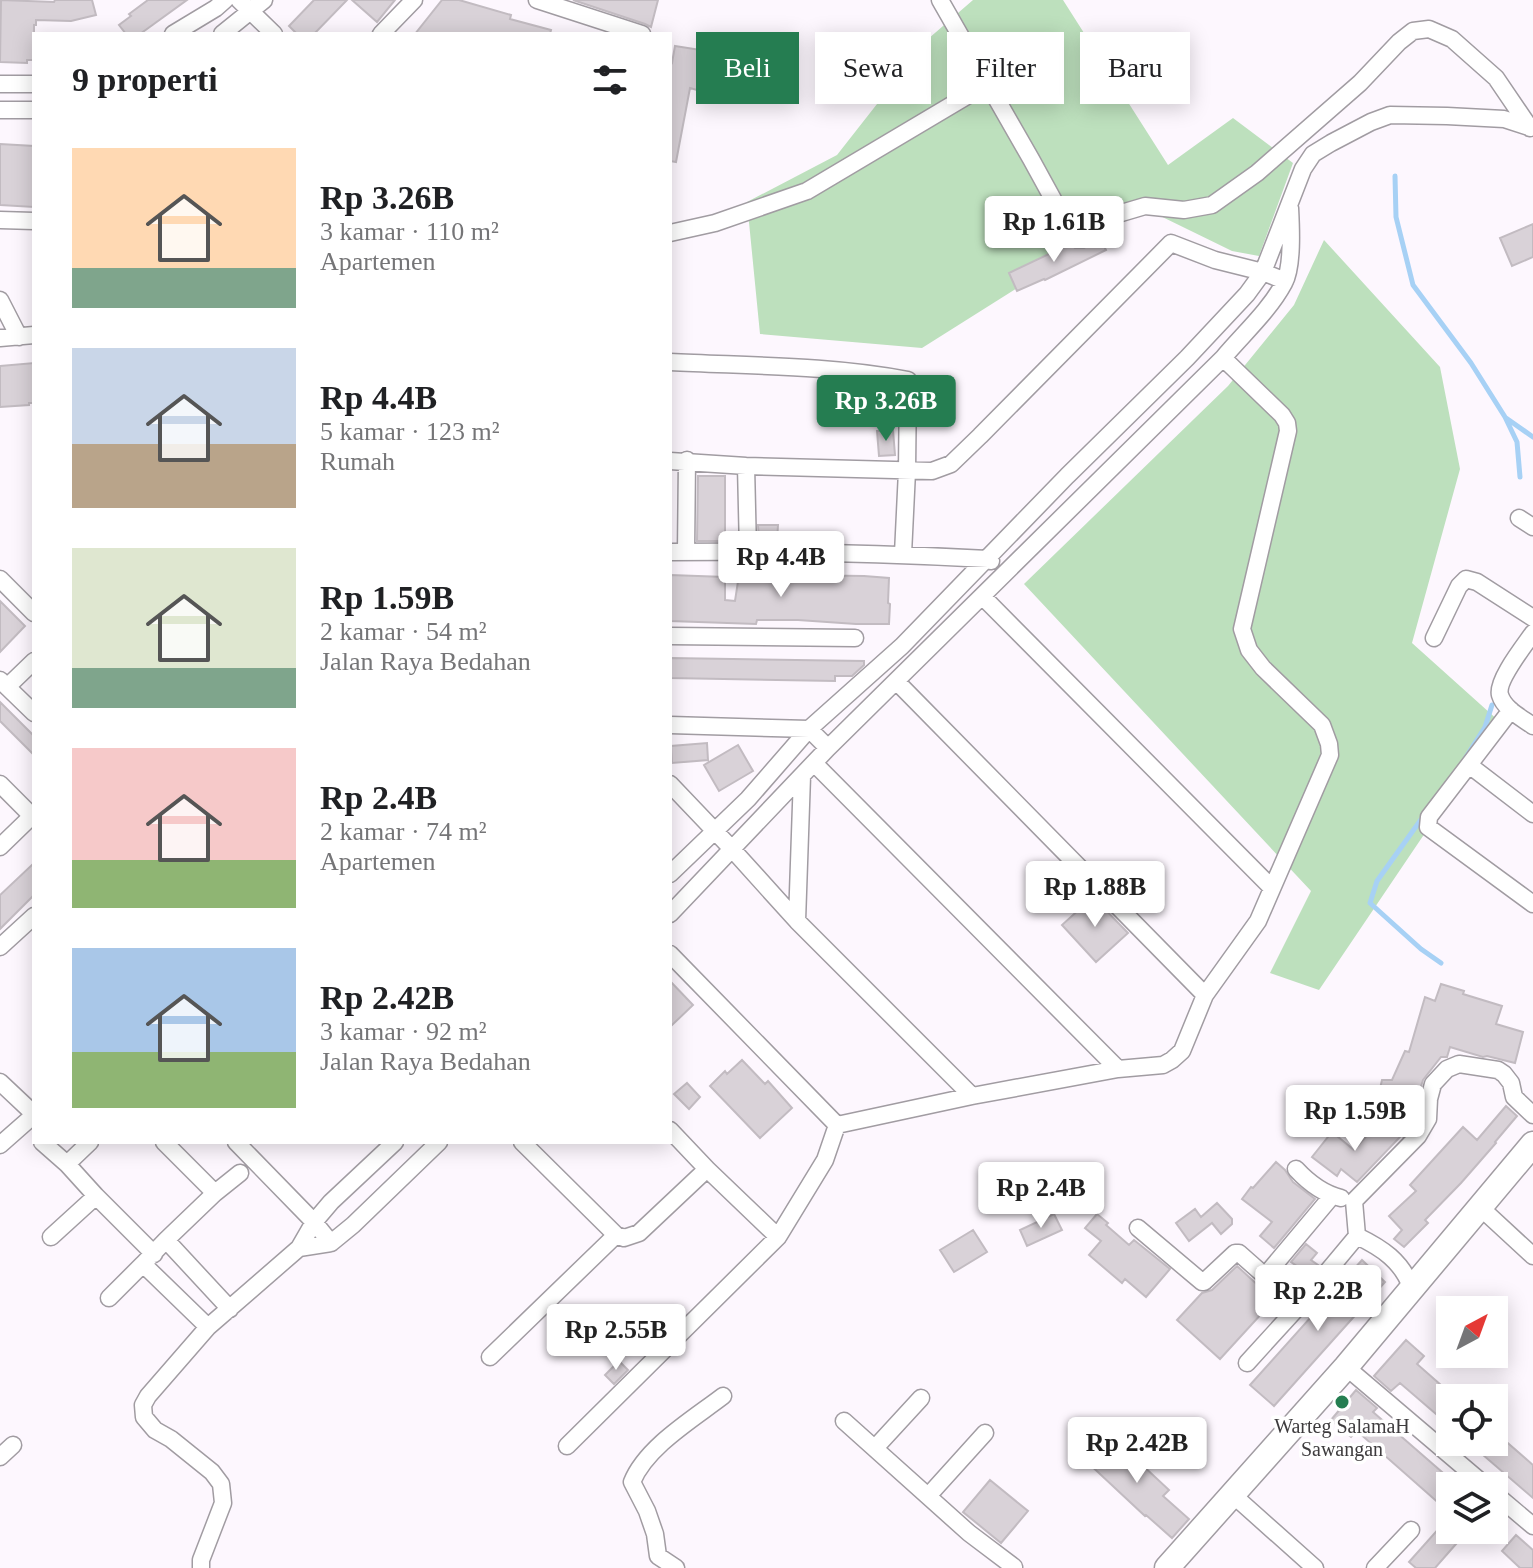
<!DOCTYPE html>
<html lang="id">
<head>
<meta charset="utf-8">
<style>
  body { margin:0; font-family:"Times New Roman",serif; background:#f6f6f6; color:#202124; height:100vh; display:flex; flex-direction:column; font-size:30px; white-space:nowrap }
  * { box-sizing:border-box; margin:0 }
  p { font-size:26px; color:#757577 }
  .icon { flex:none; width:44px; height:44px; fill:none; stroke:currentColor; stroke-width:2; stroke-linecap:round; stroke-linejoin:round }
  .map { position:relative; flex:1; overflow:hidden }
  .drawer { position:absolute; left:32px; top:32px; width:640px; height:1112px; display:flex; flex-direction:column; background:#fff; border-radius:0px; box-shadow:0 4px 20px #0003 }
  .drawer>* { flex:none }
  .top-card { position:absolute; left:696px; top:32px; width:716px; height:72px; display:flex; gap:16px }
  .needle { width:52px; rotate:41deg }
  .controls { position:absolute; left:1436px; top:1296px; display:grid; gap:16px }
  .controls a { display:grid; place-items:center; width:72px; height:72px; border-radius:0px; background:#fff; box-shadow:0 4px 20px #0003; font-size:40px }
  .price { position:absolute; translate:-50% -68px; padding:0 18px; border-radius:8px; background:#fff; color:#222; font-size:26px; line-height:52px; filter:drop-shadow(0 2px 4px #0008) }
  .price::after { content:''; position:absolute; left:50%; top:48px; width:24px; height:18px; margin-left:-12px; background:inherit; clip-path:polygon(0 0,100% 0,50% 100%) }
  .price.active { background:#257d51; color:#fff }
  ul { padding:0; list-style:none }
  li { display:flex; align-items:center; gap:24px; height:200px; padding:0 40px }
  li span { display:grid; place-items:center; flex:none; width:224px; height:160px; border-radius:0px; color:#555 }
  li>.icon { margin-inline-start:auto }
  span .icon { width:96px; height:96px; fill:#fffc; stroke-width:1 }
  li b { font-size:34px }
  h2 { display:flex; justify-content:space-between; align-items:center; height:96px; padding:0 40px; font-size:34px }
  .pill { padding:0 28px; border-radius:0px; background:#fff; box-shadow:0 4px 20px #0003; font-size:28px; line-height:72px }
  .pill.active { background:#257d51; color:#fff }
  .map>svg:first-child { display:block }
  .green { fill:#bde0bd }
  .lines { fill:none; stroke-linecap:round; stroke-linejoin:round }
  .stream { stroke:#a7d1f5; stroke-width:5 }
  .building { fill:#d9d2d8; stroke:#c2bbc1; stroke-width:2 }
  .street-casing { stroke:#a19ca2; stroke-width:19 }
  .secondary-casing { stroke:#a19ca2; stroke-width:27 }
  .street { stroke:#fff; stroke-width:16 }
  .secondary { stroke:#fff; stroke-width:24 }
  .poi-dot { fill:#257d51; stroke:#fff; stroke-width:3 }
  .labels { text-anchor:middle; stroke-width:7; stroke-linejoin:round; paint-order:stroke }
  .poi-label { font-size:20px; fill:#3e3c3e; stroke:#fff }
</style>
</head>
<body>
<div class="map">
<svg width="1533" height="1568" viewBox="0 0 1533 1568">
  <rect width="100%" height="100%" fill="#fdf7fe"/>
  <path class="green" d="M973,0H1063L1168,165L1233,118L1293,163L1259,256L1232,251L1144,208L922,348L760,334L747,202L837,155L928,39Z
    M1324,240L1440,367L1460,469L1412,643L1500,722L1319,990L1270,973L1311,891L1024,584L1228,386L1294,305Z"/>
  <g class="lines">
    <path class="stream" d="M1395,176L1396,217L1413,285L1471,363L1505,417L1517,442L1520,477
      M1506,418L1533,437
      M1466,757L1485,727L1492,705
      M1425,814L1377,881L1370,903L1421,949L1441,963"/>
  </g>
  <path class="building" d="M1,0L54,2L55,0H92L96,15L71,21L36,20V25H34V60H27V63L0,62Z
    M148,0H187L140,34H126L119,25L131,16L129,14Z
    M314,0H347L314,34H297L289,26Z
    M352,0H395L377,22Z
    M442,0H459L511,15L510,19L551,30L550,34H415Z
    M573,0H658L651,27L645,24Z
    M675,46L720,53L718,67L703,64L697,90L690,88L676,162L670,161V62L672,63Z
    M0,144L34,146V207L0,205Z
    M1533,224V257L1512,266L1500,238Z
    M1100,238L1106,250L1045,280L1044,279L1017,291L1009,273L1070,244L1075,248H1084Z
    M34,363V403H29V405L0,407V366Z
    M893,430L895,455L879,456L877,431Z
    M698,476H725V541H697Z
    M758,525H778L777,541H759Z
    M670,575L725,577V600L735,601L739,575L777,577H791L792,575L864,576L889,578L888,603L890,604L889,624H856L798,620H757L756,624L670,621Z
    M0,601L25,626L0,652Z
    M670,658L864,661V665L852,676H835V681L670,678Z
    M0,702L34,736V755L0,721Z
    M707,743L708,760L672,763L671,746Z
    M738,745L753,771L719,791L704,765Z
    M34,863V895L0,929V895Z
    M1093,897L1128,933L1096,962L1062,925Z
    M670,981L693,1005L670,1027Z
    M1441,984L1464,991L1463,994L1502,1006L1496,1024L1523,1032L1515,1063L1487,1056L1483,1057L1450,1047L1447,1057H1441L1423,1080L1418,1096L1417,1110L1411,1107L1410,1105L1379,1093L1382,1080H1392L1405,1051L1409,1052L1425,997L1435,1001Z
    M742,1060L765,1084L768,1081L792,1108L760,1138L710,1086L725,1071L727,1074Z
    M687,1083L700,1097L689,1109L674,1094Z
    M1506,1106L1517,1116L1495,1142L1496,1143L1461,1183L1425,1220L1428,1223L1404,1247L1394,1239L1402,1230L1389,1216L1416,1191L1410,1185L1463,1127L1477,1140Z
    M1378,1123L1400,1137L1357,1182L1341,1169L1337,1176L1312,1157L1332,1132L1354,1150Z
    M1276,1162L1285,1170L1293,1182L1315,1199L1274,1248L1260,1236L1272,1222L1242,1199L1251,1187L1253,1188Z
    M1217,1203L1232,1219V1224L1221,1234L1212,1223L1189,1241L1176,1223L1195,1209L1201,1217Z
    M1054,1214L1062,1230L1027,1246L1020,1230Z
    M1097,1214L1108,1223L1106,1225L1129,1245L1134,1240L1170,1269L1146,1297L1125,1279L1122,1283L1089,1255L1101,1241L1085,1228Z
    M973,1230L987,1252L954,1272L940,1250Z
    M1306,1244L1317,1253L1311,1260L1318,1265L1310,1275L1291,1262Z
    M1362,1260L1385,1282L1274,1406L1250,1385Z
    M1237,1266L1274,1300L1220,1359L1177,1320L1202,1293L1212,1290Z
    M1406,1340L1424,1356L1417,1364L1450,1393V1426L1400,1383L1391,1391L1374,1376Z
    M619,1361L628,1370L614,1384L605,1375Z
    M1356,1390L1377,1408L1373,1412L1450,1479V1513L1357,1431L1351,1437L1331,1420Z
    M1494,1431L1533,1465V1498L1468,1442H1494Z
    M1110,1435L1169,1490L1163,1496L1189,1519L1172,1538L1146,1515L1145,1516L1086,1461Z
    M990,1480L1028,1511L1001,1543L963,1512Z
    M1450,1516V1539L1456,1544L1435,1568H1416L1409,1562Z
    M1516,1535L1533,1550V1568H1520L1502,1551Z"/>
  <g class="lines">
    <defs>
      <path id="street" d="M239,0L274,34
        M537,0L642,34
        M940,0L1031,159L1071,232L1082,237L1118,214L1145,206L1184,210L1212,205L1257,173L1360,83L1399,42L1413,31L1429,29L1452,39L1496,78L1530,128
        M173,34L216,8L225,0
        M222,34L264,0
        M381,34L414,0
        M0,84H34
        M0,110H34
        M0,220L34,221
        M670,233L715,223L807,191L987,84
        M0,300L19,337
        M0,338L34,335
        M670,362C749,366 830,365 908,380L907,471L903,554
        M670,461L746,466L932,471L951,464L980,436L1171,243L1215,260L1263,272L1285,281
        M746,466L748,551
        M1519,518L1533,527
        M670,552C776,551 882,553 988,559L991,561
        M686,552L687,460
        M0,579L34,613
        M982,596L1272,888
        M1533,633C1524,646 1496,681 1500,695C1504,709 1522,718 1533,726
        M670,636L855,638
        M1434,638L1459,586L1466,579L1477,582L1533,618
        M0,680L34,713
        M897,682L1205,995
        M7,687L34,661
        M1511,710L1429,817L1428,827L1533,904
        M670,725L809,729L828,748
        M814,763L1118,1069
        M1469,765L1533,814
        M0,784L32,816
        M670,784L732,849L797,921L972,1096
        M0,847L34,814
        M670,874L748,799L809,729L902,646L1067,476L1187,358L1247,294L1263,272L1303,169L1313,154L1331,143L1371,122L1390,115L1447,116L1504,119L1529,127
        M670,914L828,748L1223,358C1243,334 1269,311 1284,283C1293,267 1291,227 1290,208
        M797,921L802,776
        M0,947L34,916
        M670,954L837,1125
        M0,1082L34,1114
        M1366,1103L1418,1136
        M670,1130L707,1169L778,1237
        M42,1142L67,1164L96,1196L154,1254
        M164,1142L215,1193
        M236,1142L314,1222L331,1243
        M522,1142L616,1235L624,1238L639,1233L707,1169
        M0,1145L34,1115
        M67,1164L90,1142
        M1296,1169C1308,1182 1324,1194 1341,1198
        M1481,1208L1533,1256
        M1138,1228L1202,1282H1204L1235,1253H1239L1265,1276L1297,1308
        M51,1237L96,1196
        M166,1240L215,1193L240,1173
        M299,1248L331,1243L353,1225L439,1142
        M1265,1276L1332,1196
        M1412,1289C1402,1261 1382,1248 1357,1236L1354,1201L1418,1136L1428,1119L1429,1099L1433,1084L1447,1069L1459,1064L1498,1070L1504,1074L1511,1083L1514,1097L1533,1115
        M109,1298L143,1264
        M208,1327L143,1264L166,1240L230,1309
        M490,1357L616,1235
        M1247,1363L1297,1308L1357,1236
        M1346,1367L1486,1486
        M844,1421L969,1533L1014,1567
        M567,1446L778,1237L825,1160L837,1125L972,1096L1118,1069L1163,1065L1172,1060L1182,1051L1205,995L1258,921L1330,755L1329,744L1322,725L1263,668L1249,650L1242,629L1288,431L1287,423L1282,415L1223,358
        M875,1448L921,1398
        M0,1457L13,1445
        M1494,1493L1533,1526
        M1232,1494L1315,1568
        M929,1495L985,1433
        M201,1568V1560L223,1503L221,1484L212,1472L171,1439L155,1430L144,1417L143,1405L148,1396L208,1327L299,1248L314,1222L331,1202L395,1142
        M676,1568L658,1556L655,1534L647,1511L632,1482C646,1447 693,1419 723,1396
        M1375,1568L1411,1530"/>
      <path id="secondary" d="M1167,1568L1346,1367L1533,1144"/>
    </defs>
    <use href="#street" class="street-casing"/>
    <use href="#secondary" class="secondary-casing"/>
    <use href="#street" class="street"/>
    <use href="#secondary" class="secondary"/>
  </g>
  <circle class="poi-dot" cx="1342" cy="1402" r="8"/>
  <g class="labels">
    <g class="poi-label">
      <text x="1342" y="1433">Warteg SalamaH<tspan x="1342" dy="23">Sawangan</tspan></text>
    </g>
  </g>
</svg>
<div class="controls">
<a><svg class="needle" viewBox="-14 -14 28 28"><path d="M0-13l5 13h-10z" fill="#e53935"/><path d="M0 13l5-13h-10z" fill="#757577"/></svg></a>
<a><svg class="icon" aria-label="locate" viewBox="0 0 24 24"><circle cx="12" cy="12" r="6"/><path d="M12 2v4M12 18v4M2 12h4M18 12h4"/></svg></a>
<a><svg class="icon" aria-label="layers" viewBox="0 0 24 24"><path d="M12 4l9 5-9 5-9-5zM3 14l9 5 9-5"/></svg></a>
</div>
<b class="price" style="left:1054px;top:264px">Rp 1.61B</b>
<b class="price active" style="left:886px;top:443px">Rp 3.26B</b>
<b class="price" style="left:781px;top:599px">Rp 4.4B</b>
<b class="price" style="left:1095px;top:929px">Rp 1.88B</b>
<b class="price" style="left:1355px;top:1153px">Rp 1.59B</b>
<b class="price" style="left:1041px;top:1230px">Rp 2.4B</b>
<b class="price" style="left:1318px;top:1333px">Rp 2.2B</b>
<b class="price" style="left:616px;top:1372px">Rp 2.55B</b>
<b class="price" style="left:1137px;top:1485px">Rp 2.42B</b>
<div class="top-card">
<a class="pill active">Beli</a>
<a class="pill">Sewa</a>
<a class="pill">Filter</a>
<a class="pill">Baru</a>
</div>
<section class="drawer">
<h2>9 properti<svg class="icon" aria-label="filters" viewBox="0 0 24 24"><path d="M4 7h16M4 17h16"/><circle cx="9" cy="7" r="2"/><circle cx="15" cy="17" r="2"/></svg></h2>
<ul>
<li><span style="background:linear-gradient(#ffd9b3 75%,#7fa58c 0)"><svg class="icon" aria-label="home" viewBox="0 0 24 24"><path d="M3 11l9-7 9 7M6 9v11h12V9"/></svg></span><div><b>Rp 3.26B</b><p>3 kamar · 110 m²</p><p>Apartemen</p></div></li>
<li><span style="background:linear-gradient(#c9d6e8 60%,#b9a48a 0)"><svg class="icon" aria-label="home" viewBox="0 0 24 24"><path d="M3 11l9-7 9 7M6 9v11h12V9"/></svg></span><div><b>Rp 4.4B</b><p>5 kamar · 123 m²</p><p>Rumah</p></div></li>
<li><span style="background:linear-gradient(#dfe7d0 75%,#7fa58c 0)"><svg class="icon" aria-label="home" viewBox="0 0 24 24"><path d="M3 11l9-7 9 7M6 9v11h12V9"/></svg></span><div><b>Rp 1.59B</b><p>2 kamar · 54 m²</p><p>Jalan Raya Bedahan</p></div></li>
<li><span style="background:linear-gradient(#f6c9c9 70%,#8fb573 0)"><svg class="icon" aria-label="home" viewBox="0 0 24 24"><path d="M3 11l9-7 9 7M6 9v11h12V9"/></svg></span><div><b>Rp 2.4B</b><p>2 kamar · 74 m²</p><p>Apartemen</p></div></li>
<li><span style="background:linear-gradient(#a9c7e8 65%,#8fb573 0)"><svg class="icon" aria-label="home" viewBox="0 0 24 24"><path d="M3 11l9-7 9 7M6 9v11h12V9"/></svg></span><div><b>Rp 2.42B</b><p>3 kamar · 92 m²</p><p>Jalan Raya Bedahan</p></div></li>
</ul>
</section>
</div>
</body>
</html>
